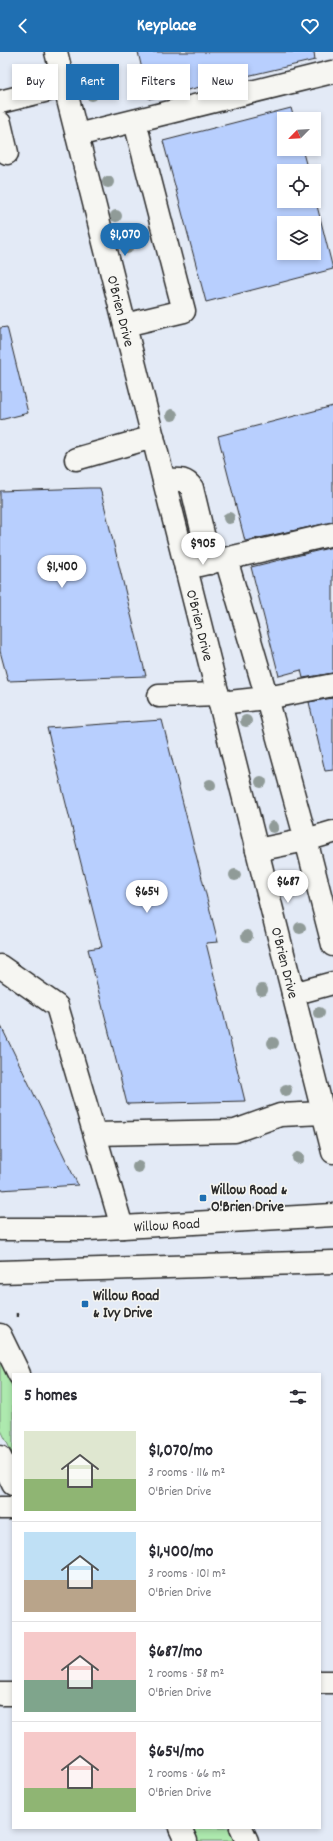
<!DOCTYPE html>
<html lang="en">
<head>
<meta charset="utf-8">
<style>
  body { margin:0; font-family:Dekko,sans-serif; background:#f2f2f3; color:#2b2b33; height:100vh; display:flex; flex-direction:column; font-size:15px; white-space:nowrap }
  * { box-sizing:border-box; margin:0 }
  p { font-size:13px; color:#7c7c81 }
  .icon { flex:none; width:22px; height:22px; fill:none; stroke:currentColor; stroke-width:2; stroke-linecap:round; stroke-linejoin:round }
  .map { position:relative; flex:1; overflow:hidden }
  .drawer { position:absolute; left:12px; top:1321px; width:309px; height:456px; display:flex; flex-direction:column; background:#fff; border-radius:0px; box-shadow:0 2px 6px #0003 }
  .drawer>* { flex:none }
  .top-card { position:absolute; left:12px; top:12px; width:309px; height:36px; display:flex; gap:8px }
  .needle { width:26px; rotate:246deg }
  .fabs { position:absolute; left:277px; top:60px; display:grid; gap:8px }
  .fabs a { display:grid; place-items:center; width:44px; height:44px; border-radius:0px; background:#fff; box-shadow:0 2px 6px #0003; font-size:20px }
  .price { position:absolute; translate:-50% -34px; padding:0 9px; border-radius:14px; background:#fff; color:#222; font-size:13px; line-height:26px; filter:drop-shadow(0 1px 2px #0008) }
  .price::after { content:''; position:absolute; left:50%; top:24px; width:12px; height:9px; margin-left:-6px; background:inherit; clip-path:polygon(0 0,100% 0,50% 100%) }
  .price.selected { background:#1f6fb2; color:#fff }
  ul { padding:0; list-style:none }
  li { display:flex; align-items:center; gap:12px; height:100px; padding:0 12px }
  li+li { border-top:1px solid #e1e1e2 }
  li span { display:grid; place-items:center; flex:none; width:112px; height:80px; border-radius:0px; color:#555 }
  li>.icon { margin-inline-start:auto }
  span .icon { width:48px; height:48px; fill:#fffc; stroke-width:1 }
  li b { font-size:17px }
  h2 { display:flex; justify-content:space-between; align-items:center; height:48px; padding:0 12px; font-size:17px }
  .pill { padding:0 14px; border-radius:0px; background:#fff; box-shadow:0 2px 6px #0003; font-size:14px; line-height:36px }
  .pill.selected { background:#1f6fb2; color:#fff }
  header { display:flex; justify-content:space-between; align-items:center; height:52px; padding:0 12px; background:#1f6fb2; color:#fff; font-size:18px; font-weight:700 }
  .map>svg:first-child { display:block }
  .green { fill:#ade9ae; stroke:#6c8a6c }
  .building { fill:#b8cffe; stroke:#2b2b2b; fill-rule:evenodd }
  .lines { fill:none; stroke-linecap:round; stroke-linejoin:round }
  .minor-casing { stroke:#2b2b2b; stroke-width:25 }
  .major-casing { stroke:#2b2b2b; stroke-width:25 }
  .path { stroke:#2b2b2b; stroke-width:2.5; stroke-dasharray:4 3; stroke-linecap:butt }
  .minor { stroke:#f6f6f2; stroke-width:22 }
  .major { stroke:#f6f6f2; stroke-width:22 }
  .tree { fill:#909b98 }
  .poi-dot { fill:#1f6fb2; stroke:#f6f6f2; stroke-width:1.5 }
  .labels { text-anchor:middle; stroke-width:3; stroke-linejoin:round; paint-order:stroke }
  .street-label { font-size:15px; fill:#2b2b2b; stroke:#f6f6f2 }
  .poi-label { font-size:15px; font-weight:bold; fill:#2b2b2b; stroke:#f6f6f2; text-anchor:start }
</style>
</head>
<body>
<header><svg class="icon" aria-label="back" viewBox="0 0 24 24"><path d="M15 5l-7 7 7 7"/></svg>Keyplace<svg class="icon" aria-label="heart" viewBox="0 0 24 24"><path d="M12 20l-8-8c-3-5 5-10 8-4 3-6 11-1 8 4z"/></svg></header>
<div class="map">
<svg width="333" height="1789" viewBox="0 0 333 1789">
  <rect width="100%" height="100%" fill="#e3eaf6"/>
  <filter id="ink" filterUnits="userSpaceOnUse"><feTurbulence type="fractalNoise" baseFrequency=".025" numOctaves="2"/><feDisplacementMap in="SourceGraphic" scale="8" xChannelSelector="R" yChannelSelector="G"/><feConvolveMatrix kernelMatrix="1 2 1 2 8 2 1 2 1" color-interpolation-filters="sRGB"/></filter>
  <g filter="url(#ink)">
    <path class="green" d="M0,1308L13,1337V1403L0,1376Z
      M192,1776H228L235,1789H198Z"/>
    <path class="building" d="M138,0H314L315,8L149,47Z
      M291,56L294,67H284V97H302L308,119H284V149H314V142L333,217L206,250L163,89ZM284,171H314V201H284Z
      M7,275L28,361L0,368V276Z
      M333,354V470L245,489L218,384Z
      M89,436H100L146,624L8,629L0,599V439Z
      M333,495V621L303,626L301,618L279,624L251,515Z
      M333,646V718L325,719L309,650Z
      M162,668L218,890L206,891L245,1049L127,1052L88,897L102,895L47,676Z
      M0,972L78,1133L0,1138Z"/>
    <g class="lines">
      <defs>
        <g id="minor">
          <path id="s1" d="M56,0L333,1100"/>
          <path d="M0,50L64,34"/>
          <path d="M0,71L7,101"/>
          <path d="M77,83L332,20"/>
          <path d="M125,273L184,259L135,70"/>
          <path d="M76,407L153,385"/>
          <path d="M164,428C176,428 185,425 192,436L210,511"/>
          <path d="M186,516L333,482"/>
          <path d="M159,644L218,642"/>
          <path d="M220,651L267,646L226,507"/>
          <path d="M333,780L306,788L333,893"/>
          <path d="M257,798L306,788L267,646L333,633"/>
          <path d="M0,914L57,954L122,1175"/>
          <path d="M293,942L333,931"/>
          <path d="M95,1082L235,1079L280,1063L323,1061"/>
          <path d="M0,1283L19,1322"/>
          <path d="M0,1405L13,1432"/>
          <path d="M0,1456H13"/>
          <path d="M320,1630H333"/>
          <path d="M0,1642H13"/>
          <path d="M180,1776L186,1789"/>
          <path d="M241,1776L247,1789"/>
        </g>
        <g id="major">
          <path id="s2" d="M0,1177H88L333,1163"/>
          <path d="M0,1220L333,1210"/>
        </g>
      </defs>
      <use href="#minor" class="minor-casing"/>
      <use href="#major" class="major-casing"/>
      <path class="path" d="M17,1261V1267"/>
      <use href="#minor" class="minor"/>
      <use href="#major" class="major"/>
    </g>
    <g class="tree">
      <circle cx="92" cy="43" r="6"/>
      <circle cx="108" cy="130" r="6"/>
      <circle cx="116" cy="164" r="6"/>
      <circle cx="127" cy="196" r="6"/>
      <circle cx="172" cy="363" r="6"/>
      <circle cx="229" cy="466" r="6"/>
      <circle cx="246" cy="669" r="6"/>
      <circle cx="261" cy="730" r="6"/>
      <circle cx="210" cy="733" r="6"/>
      <circle cx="273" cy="775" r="6"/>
      <circle cx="235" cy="823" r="6"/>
      <circle cx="300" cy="876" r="6"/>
      <circle cx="247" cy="884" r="6"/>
      <circle cx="262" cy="938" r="6"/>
      <circle cx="319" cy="961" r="6"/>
      <circle cx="273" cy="991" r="6"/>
      <circle cx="286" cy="1038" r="6"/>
      <circle cx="298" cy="1106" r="6"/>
      <circle cx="138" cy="1115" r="6"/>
    </g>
  </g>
  <g class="poi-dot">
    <rect x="199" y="1142" width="8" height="8" rx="2"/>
    <rect x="81" y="1248" width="8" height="8" rx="2"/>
  </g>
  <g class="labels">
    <g class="street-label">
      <text dy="5" stroke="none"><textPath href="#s1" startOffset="267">O'Brien Drive</textPath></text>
      <text dy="5" stroke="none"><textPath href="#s1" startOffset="591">O'Brien Drive</textPath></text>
      <text dy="5" stroke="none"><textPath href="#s1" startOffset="939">O'Brien Drive</textPath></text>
      <text dy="5" stroke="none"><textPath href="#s2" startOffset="167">Willow Road</textPath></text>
    </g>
    <g class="poi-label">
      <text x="211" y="1142">Willow Road &amp;<tspan x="211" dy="17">O'Brien Drive</tspan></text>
      <text x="93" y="1248">Willow Road<tspan x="93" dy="17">&amp; Ivy Drive</tspan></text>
    </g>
  </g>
</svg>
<div class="fabs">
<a><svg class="needle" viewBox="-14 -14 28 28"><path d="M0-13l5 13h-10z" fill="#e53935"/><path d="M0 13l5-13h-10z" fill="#7c7c81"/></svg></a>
<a><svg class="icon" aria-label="locate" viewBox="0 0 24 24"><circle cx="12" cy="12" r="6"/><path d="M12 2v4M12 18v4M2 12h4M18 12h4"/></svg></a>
<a><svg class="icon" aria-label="layers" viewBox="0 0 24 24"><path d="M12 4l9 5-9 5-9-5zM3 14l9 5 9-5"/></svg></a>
</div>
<b class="price selected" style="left:125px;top:205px">$1,070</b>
<b class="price" style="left:203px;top:514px">$905</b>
<b class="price" style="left:62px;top:537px">$1,400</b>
<b class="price" style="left:288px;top:852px">$687</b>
<b class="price" style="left:147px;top:862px">$654</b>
<div class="top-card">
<a class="pill">Buy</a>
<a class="pill selected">Rent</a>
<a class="pill">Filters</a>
<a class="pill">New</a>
</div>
<section class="drawer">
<h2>5 homes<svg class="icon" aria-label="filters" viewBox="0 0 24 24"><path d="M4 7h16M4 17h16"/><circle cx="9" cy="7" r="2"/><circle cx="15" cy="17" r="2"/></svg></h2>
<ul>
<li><span style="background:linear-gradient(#dfe7d0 60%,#8fb573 0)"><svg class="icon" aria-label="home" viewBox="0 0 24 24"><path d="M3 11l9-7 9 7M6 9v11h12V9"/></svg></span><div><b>$1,070/mo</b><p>3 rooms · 116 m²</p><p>O'Brien Drive</p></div></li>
<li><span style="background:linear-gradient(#bfe0f5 60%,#b9a48a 0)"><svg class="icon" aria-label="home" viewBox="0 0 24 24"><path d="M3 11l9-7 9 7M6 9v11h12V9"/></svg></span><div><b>$1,400/mo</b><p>3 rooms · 101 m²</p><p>O'Brien Drive</p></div></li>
<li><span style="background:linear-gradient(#f6c9c9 60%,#7fa58c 0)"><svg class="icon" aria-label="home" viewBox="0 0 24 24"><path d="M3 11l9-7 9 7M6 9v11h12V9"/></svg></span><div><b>$687/mo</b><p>2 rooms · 58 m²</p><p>O'Brien Drive</p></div></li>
<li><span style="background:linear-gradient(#f6c9c9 70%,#8fb573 0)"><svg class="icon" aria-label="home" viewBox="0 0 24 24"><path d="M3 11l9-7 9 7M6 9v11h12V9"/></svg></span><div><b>$654/mo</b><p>2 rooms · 66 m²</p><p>O'Brien Drive</p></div></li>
</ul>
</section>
</div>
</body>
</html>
